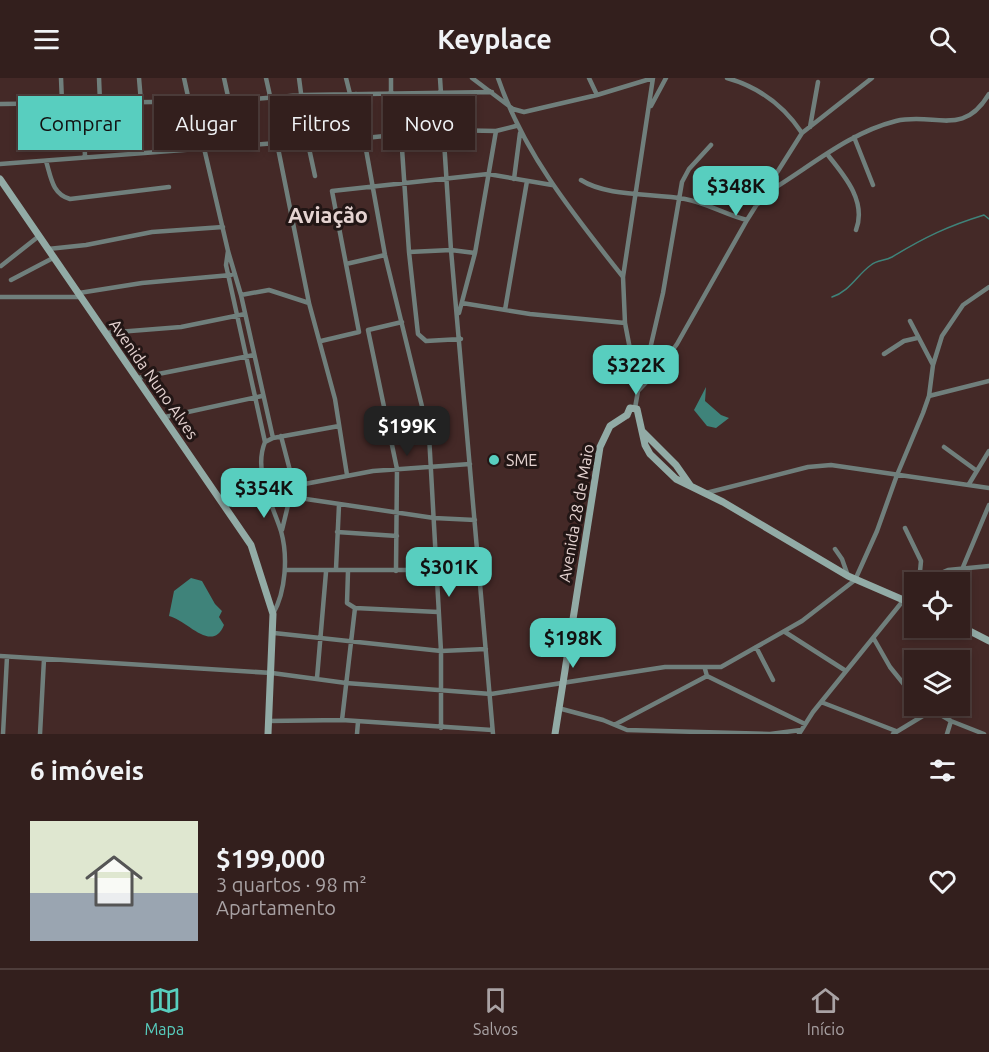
<!DOCTYPE html>
<html lang="pt">
<head>
<meta charset="utf-8">
<style>
  body { margin:0; font-family:Ubuntu,sans-serif; background:#3e2c2a; color:#f1f3f6; height:100vh; display:flex; flex-direction:column; font-size:22px; white-space:nowrap }
  * { box-sizing:border-box; margin:0 }
  p { font-size:20px; color:#a9a2a4 }
  .icon { flex:none; width:33px; height:33px; fill:none; stroke:currentColor; stroke-width:2; stroke-linecap:round; stroke-linejoin:round }
  .map { position:relative; height:656px; overflow:hidden }
  .drawer { display:flex; flex-direction:column; background:#331f1d; flex:1 }
  .drawer>* { flex:none }
  .banner { position:absolute; left:18px; top:18px; width:600px; height:54px; display:flex; gap:12px }
  .controls { position:absolute; left:904px; top:494px; display:grid; gap:12px }
  .controls a { display:grid; place-items:center; width:66px; height:66px; border-radius:0px; background:#331f1d; box-shadow:0 3px 9px #0003,0 0 0 2px #4e3d3b; font-size:30px }
  .price { position:absolute; translate:-50% -51px; padding:0 14px; border-radius:12px; background:#58cebf; color:#111; font-size:20px; line-height:39px; filter:drop-shadow(0 2px 3px #0008) }
  .price::after { content:''; position:absolute; left:50%; top:36px; width:18px; height:14px; margin-left:-9px; background:inherit; clip-path:polygon(0 0,100% 0,50% 100%) }
  .price.on { background:#222; color:#fff }
  ul { padding:0; list-style:none }
  li { display:flex; align-items:center; gap:18px; height:150px; padding:0 30px }
  li span { display:grid; place-items:center; flex:none; width:168px; height:120px; border-radius:0px; color:#555 }
  li>.icon { margin-inline-start:auto }
  span .icon { width:72px; height:72px; fill:#fffc; stroke-width:1 }
  li b { font-size:26px }
  h2 { display:flex; justify-content:space-between; align-items:center; height:72px; padding:0 30px; font-size:26px }
  .pill { padding:0 21px; border-radius:0px; background:#331f1d; box-shadow:0 3px 9px #0003,0 0 0 2px #4e3d3b; font-size:21px; line-height:54px }
  .pill.on { background:#58cebf; color:#111 }
  header { display:flex; justify-content:space-between; align-items:center; height:78px; padding:0 30px; background:#331f1d; font-size:27px; font-weight:600 }
  .dock { display:flex; justify-content:space-around; align-items:center; height:84px; border-top:2px solid #4e3d3b; background:#331f1d; font-size:16px; color:#a9a2a4 }
  .dock a { display:grid; justify-items:center; gap:3px }
  .dock .on { color:#58cebf }
  .map>svg:first-child { display:block }
  .water { fill:#3f837a }
  .lines { fill:none; stroke-linecap:round; stroke-linejoin:round }
  .stream { stroke:#3f837a; stroke-width:1.5 }
  .street { stroke:#707f7c; stroke-width:4.5 }
  .secondary { stroke:#92aba6; stroke-width:7 }
  .poi-dot { fill:#58cebf; stroke:#221615; stroke-width:2 }
  .labels { text-anchor:middle; stroke-width:6; stroke-linejoin:round; paint-order:stroke }
  .street-label { font-size:16px; fill:#e5d3d1; stroke:#221615 }
  .poi-label { font-size:16px; fill:#e5d3d1; stroke:#221615; text-anchor:start }
  .district-label { font-size:22px; font-weight:bold; fill:#e5d3d1; stroke:#221615 }
</style>
</head>
<body>
<header><svg class="icon" aria-label="menu" viewBox="0 0 24 24"><path d="M4 6h16M4 12h16M4 18h16"/></svg>Keyplace<svg class="icon" aria-label="search" viewBox="0 0 24 24"><circle cx="10" cy="10" r="6"/><path d="M15 15l6 6"/></svg></header>
<div class="map">
<svg width="989" height="656" viewBox="0 0 989 656">
  <rect width="100%" height="100%" fill="#442927"/>
  <path class="water" d="M706,309L705,323L721,337L729,340L716,350L707,348L694,332Z
    M191,500L202,503L215,526L222,533L219,539L224,547C212,576 187,542 169,538L174,513Z"/>
  <g class="lines">
    <path class="stream" d="M832,219C850,213 857,197 871,187C877,182 885,183 892,179C925,159 948,148 984,137L989,141"/>
    <path class="street" d="M61,0L62,24
      M99,0L100,24
      M139,0L141,24
      M184,0L189,23
      M224,0L229,23
      M266,0L270,18
      M299,0L307,61L277,65L309,225L335,321L347,397
      M346,0L350,16
      M391,0V15
      M440,0L451,172L493,656
      M472,0L513,31L524,34L597,17L653,0
      M498,0C524,76 574,137 623,199
      M589,0L597,17
      M727,0C759,9 784,28 802,55
      M356,16L385,177L429,357L441,573V650
      M83,24L85,79
      M0,26L229,23L302,17L492,14
      M651,28L666,0
      M810,49L818,4
      M401,56L409,174L418,256L426,263L461,261
      M854,59L873,107
      M365,60L444,52L496,53L516,48
      M307,61L315,98
      M204,70L228,173L241,217L273,360
      M827,76C844,97 867,123 856,152
      M46,83C51,99 52,116 70,121L169,109
      M0,86L277,65
      M514,101L520,55
      M581,102C607,119 654,115 685,121C707,125 726,137 747,142
      M768,114C810,89 848,55 896,43C935,34 963,60 989,16
      M724,117L758,126
      M48,171L86,167L152,154L223,149
      M228,173L226,187L265,364
      M409,174L451,172L475,175
      M346,186L385,177
      M1,188L39,158
      M11,202L53,180
      M79,215L142,205L231,197
      M241,217L269,212L309,225
      M0,219H81
      M462,225L530,236L625,245
      M505,232L527,103
      M459,235L475,175L496,53
      M910,243L933,287
      M368,252L397,391L396,493
      M368,252L402,244
      M359,254L332,113L488,96L552,107
      M105,255L181,249L245,236
      M321,263L359,254
      M884,276L904,263L917,260
      M664,285L654,280L650,271L663,215L682,104L689,91L711,67
      M138,300L254,277
      M638,313L658,292L677,266L747,142L802,55L872,0
      M929,318L989,303
      M635,330L638,313L625,245L623,199L653,0
      M165,339L262,318
      M281,358L294,408
      M944,369L977,393
      M969,406L989,373
      M706,415L808,389L831,387L989,410
      M226,426L279,417L434,440L475,442
      M905,450L921,483L919,504
      M282,452L290,419L291,406L294,408L373,393L470,386
      M337,454L397,458
      M835,471L842,481L848,498
      M963,489L989,427
      M336,491L339,427
      M285,492H479
      M348,493L347,525L355,530
      M920,504L948,492L989,488
      M273,536C286,513 288,478 281,453C272,425 253,393 265,364L273,360L339,348
      M785,554L846,593
      M274,555L441,573L486,571
      M874,561L890,589L915,620
      M756,569L773,602
      M0,578L272,595L346,605L491,616L665,589H721L802,543L855,502L877,453L897,397L923,335L929,318L933,287L942,258L963,227L989,209
      M705,591L707,598L805,646
      M317,600L326,494
      M821,624L896,653
      M924,627L951,643L984,656
      M558,630L603,642L627,652L770,656L801,652
      M342,642L355,530L438,534
      M268,643L342,642L492,652
      M616,646L707,598
      M3,656L7,579
      M40,656L44,581
      M357,656L358,644
      M799,656L813,634L915,508
      M893,656L931,633
      M947,656L951,643"/>
    <path class="secondary" d="M0,101L251,467L273,536L268,656
      M627,337L630,330L637,331L645,367L650,376L676,401L723,424L848,498L915,527
      M642,353L676,387L690,407
      M960,548L989,563
      M555,656L600,369L610,348L627,337"/>
  </g>
  <circle class="poi-dot" cx="494" cy="382" r="6"/>
  <g class="labels">
    <g class="street-label">
      <text transform="translate(154 301) rotate(55)" y="6">Avenida Nuno Alves</text>
      <text transform="translate(576 435) rotate(-80)" y="6">Avenida 28 de Maio</text>
    </g>
    <g class="poi-label">
      <text x="506" y="388">SME</text>
    </g>
    <g class="district-label">
      <text x="328" y="145">Aviação</text>
    </g>
  </g>
</svg>
<div class="controls">
<a><svg class="icon" aria-label="locate" viewBox="0 0 24 24"><circle cx="12" cy="12" r="6"/><path d="M12 2v4M12 18v4M2 12h4M18 12h4"/></svg></a>
<a><svg class="icon" aria-label="layers" viewBox="0 0 24 24"><path d="M12 4l9 5-9 5-9-5zM3 14l9 5 9-5"/></svg></a>
</div>
<b class="price" style="left:736px;top:139px">$348K</b>
<b class="price" style="left:636px;top:318px">$322K</b>
<b class="price on" style="left:407px;top:379px">$199K</b>
<b class="price" style="left:264px;top:441px">$354K</b>
<b class="price" style="left:449px;top:520px">$301K</b>
<b class="price" style="left:573px;top:591px">$198K</b>
<div class="banner">
<a class="pill on">Comprar</a>
<a class="pill">Alugar</a>
<a class="pill">Filtros</a>
<a class="pill">Novo</a>
</div>
</div>
<section class="drawer">
<h2>6 imóveis<svg class="icon" aria-label="filters" viewBox="0 0 24 24"><path d="M4 7h16M4 17h16"/><circle cx="9" cy="7" r="2"/><circle cx="15" cy="17" r="2"/></svg></h2>
<ul>
<li><span style="background:linear-gradient(#dfe7d0 60%,#9aa5b1 0)"><svg class="icon" aria-label="home" viewBox="0 0 24 24"><path d="M3 11l9-7 9 7M6 9v11h12V9"/></svg></span><div><b>$199,000</b><p>3 quartos · 98 m²</p><p>Apartamento</p></div><svg class="icon" aria-label="heart" viewBox="0 0 24 24"><path d="M12 20l-8-8c-3-5 5-10 8-4 3-6 11-1 8 4z"/></svg></li>
</ul>
</section>
<nav class="dock">
<a class="on"><svg class="icon" aria-label="map" viewBox="0 0 24 24"><path d="M3 6l6-2 6 2 6-2v14l-6 2-6-2-6 2zM9 4v14M15 6v14"/></svg>Mapa</a>
<a><svg class="icon" aria-label="saved" viewBox="0 0 24 24"><path d="M7 4h10v16l-5-4-5 4z"/></svg>Salvos</a>
<a><svg class="icon" aria-label="home" viewBox="0 0 24 24"><path d="M3 11l9-7 9 7M6 9v11h12V9"/></svg>Início</a>
</nav>
</body>
</html>
